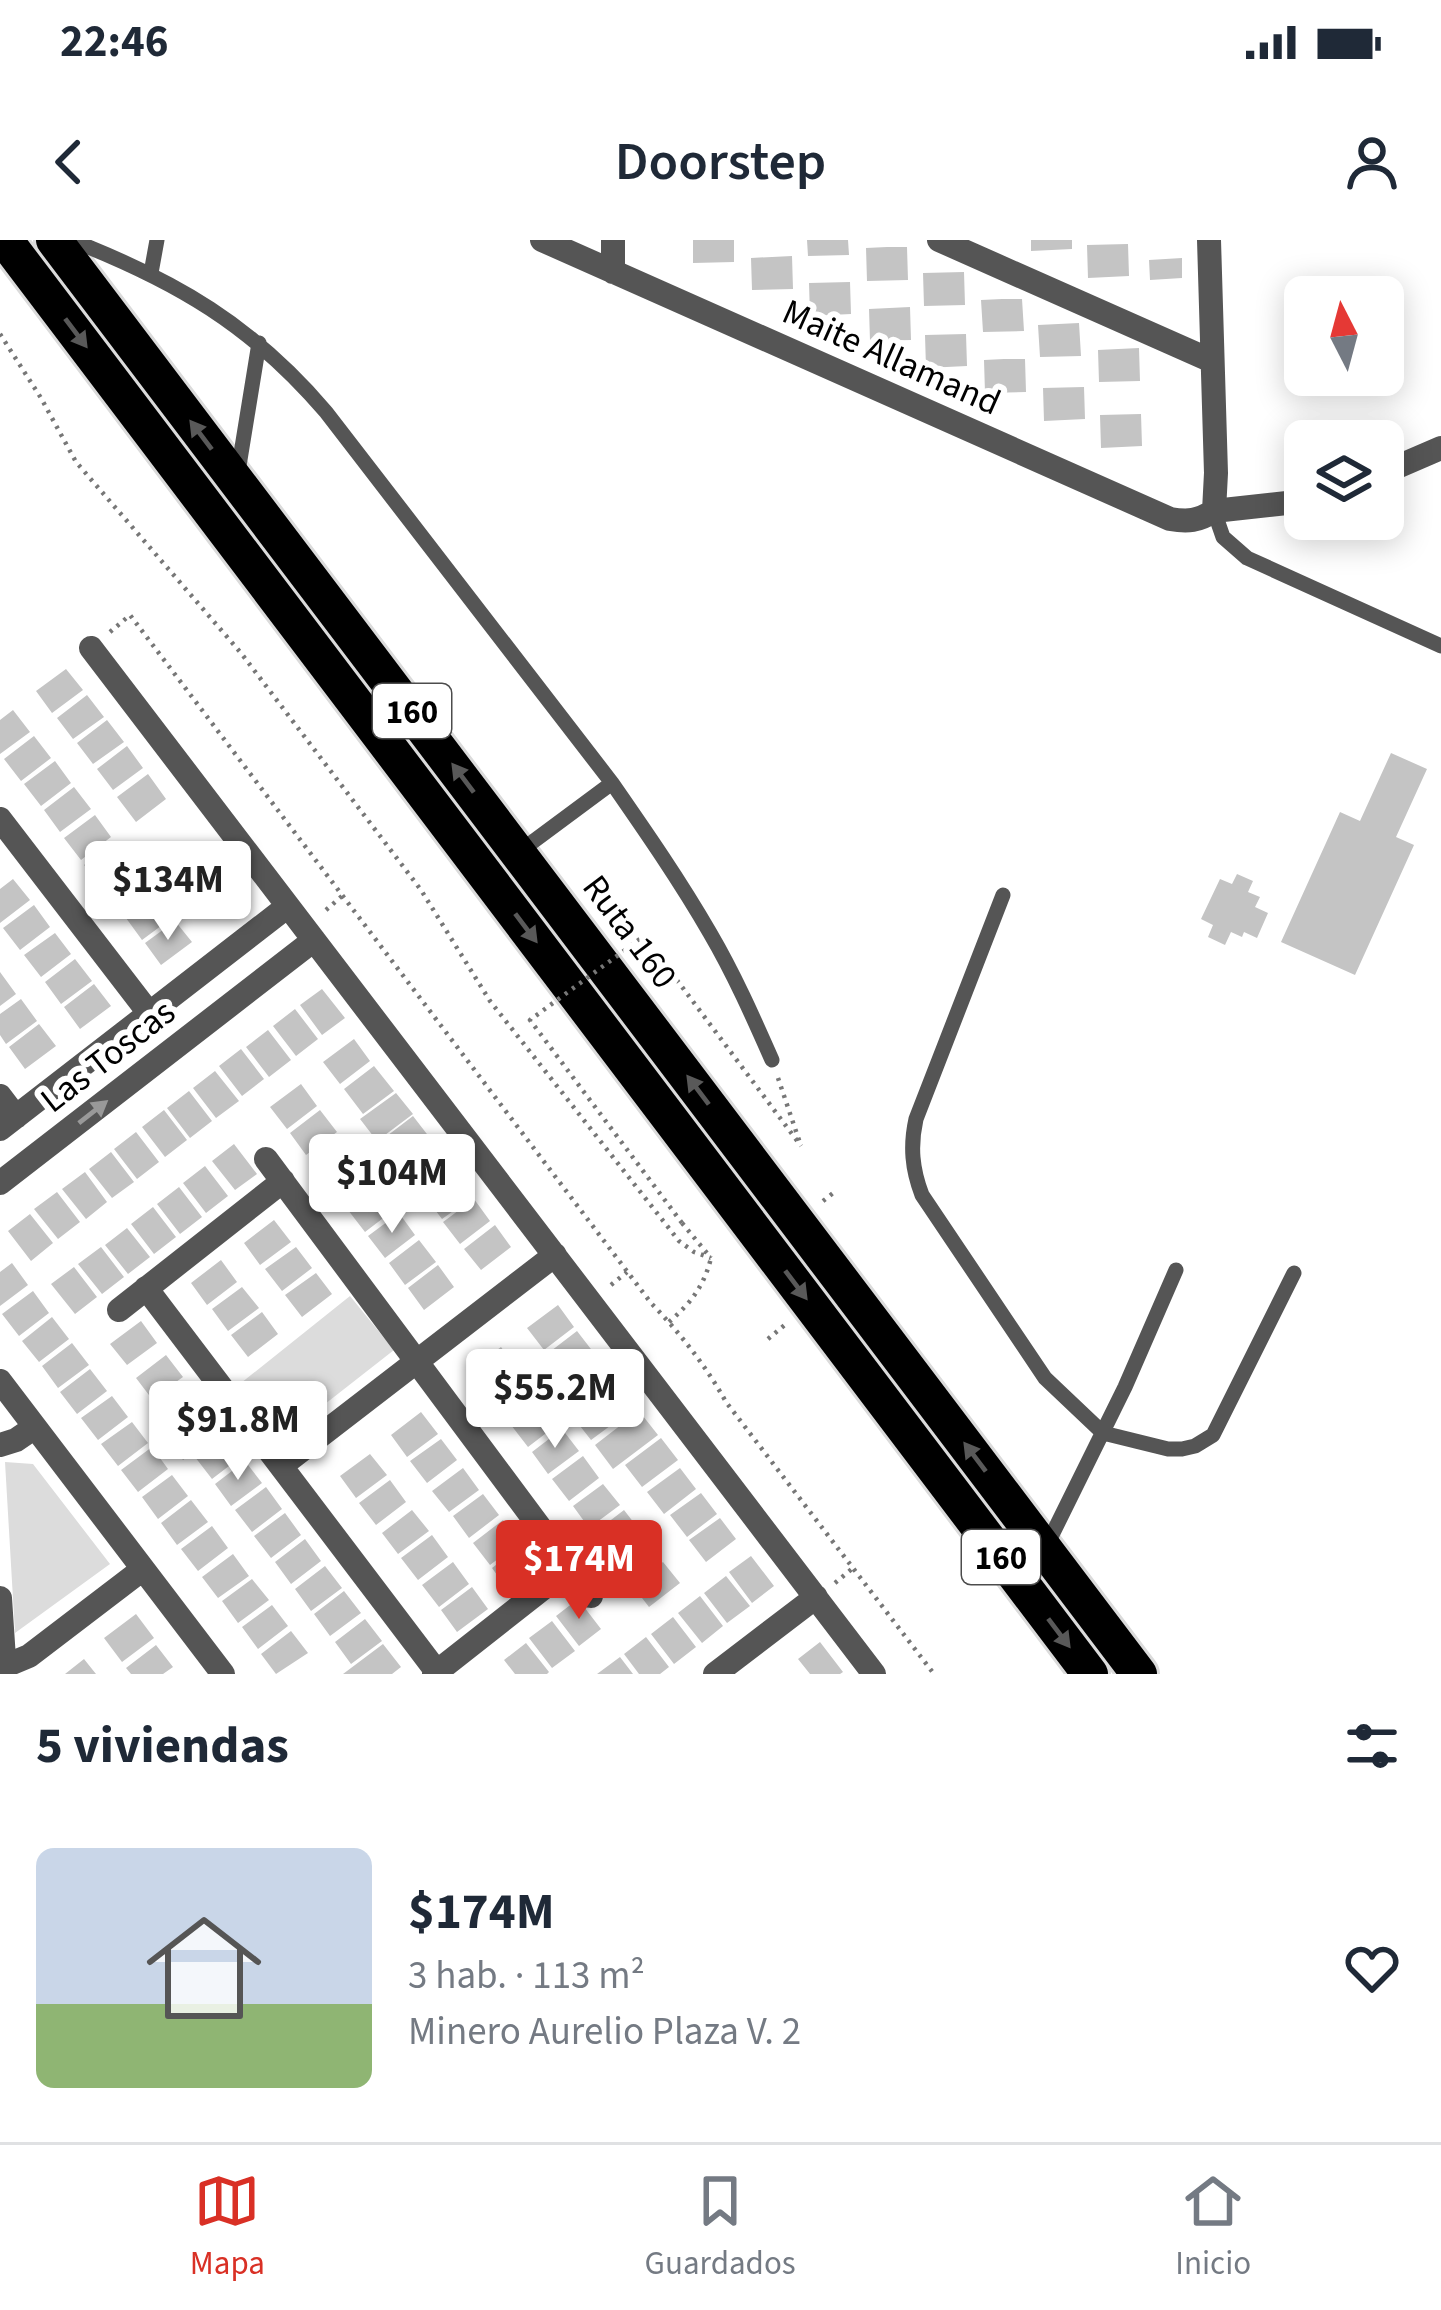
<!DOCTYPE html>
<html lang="es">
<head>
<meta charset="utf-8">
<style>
  body { margin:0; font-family:"Source Sans 3",sans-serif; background:#f2f2f3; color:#1f2937; height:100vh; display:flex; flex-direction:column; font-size:45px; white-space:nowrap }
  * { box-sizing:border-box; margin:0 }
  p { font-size:39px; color:#747a83 }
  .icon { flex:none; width:66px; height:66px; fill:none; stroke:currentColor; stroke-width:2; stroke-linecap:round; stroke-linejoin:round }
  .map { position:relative; height:1434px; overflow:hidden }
  .sheet { display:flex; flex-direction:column; background:#fff; flex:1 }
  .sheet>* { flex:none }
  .needle { width:78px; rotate:354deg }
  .fabs { position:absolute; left:1284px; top:36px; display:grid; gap:24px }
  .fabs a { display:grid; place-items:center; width:120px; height:120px; border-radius:18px; background:#fff; box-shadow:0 6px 30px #0003; font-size:60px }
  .price { position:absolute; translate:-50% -102px; padding:0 27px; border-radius:12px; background:#fff; color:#222; font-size:39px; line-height:78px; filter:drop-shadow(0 3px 6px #0008) }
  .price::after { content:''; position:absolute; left:50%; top:72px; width:36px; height:27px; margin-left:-18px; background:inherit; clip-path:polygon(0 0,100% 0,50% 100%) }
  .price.current { background:#d93025; color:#fff }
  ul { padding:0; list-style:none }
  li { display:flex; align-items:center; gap:36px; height:300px; padding:0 36px }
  li span { display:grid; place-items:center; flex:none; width:336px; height:240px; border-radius:18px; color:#555 }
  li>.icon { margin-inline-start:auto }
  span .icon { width:144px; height:144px; fill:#fffc; stroke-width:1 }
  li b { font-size:51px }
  h2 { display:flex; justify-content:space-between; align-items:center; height:144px; padding:0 36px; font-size:51px }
  .status { display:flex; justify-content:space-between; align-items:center; height:84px; padding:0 60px; background:#fff; direction:ltr }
  .status svg { height:33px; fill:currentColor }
  header { display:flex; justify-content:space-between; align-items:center; height:156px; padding:0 36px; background:#fff; font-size:54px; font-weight:600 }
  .menu { display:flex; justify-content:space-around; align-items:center; height:168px; border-top:3px solid #e0e1e3; background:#fff; font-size:33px; color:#747a83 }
  .menu a { display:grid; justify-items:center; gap:6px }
  .menu .current { color:#d93025 }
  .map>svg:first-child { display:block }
  .green { fill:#dcdcdc }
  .building { fill:#c4c4c4 }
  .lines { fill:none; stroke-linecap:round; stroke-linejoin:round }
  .motorway-casing { stroke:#dbdbdb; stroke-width:42 }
  .path { stroke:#777; stroke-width:4.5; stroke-dasharray:3 6; stroke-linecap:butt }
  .service { stroke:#555; stroke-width:15 }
  .minor { stroke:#555; stroke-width:24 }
  .motorway { stroke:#000; stroke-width:36 }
  .path-bridge { stroke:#777; stroke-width:4.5; stroke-dasharray:3 6; stroke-linecap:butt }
  .oneway { fill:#595959 }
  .oneway2 { fill:#999 }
  .labels { text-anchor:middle; stroke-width:12; stroke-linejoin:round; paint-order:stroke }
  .shield { fill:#fff; stroke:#4c4c4c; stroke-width:3 }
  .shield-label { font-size:33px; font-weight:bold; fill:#000 }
  .street-label { font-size:36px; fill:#000; stroke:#fff }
</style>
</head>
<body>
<div class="status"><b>22:46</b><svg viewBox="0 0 49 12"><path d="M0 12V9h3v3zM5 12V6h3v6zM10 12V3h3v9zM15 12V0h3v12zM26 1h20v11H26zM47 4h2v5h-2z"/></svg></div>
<header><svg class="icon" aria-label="back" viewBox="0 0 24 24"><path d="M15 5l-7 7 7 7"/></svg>Doorstep<svg class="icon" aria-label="person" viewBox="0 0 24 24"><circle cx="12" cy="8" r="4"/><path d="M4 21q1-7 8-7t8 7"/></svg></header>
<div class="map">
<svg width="1441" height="1434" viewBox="0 0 1441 1434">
  <rect width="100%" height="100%" fill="#fff"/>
  <path class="green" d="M350,1056L394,1110L279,1200L236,1147Z
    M5,1222L33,1224L110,1324L15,1393Z"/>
  <path class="building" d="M693,0H734V22L693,23Z
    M807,0H848L849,15L808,16Z
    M1031,0H1072V9L1031,11Z
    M1128,4L1129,36L1088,38L1087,5Z
    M887,7H907L908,40L867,41L866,8Z
    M792,16L793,49L752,50L751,18Z
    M1182,18V38L1150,40L1149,20Z
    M964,32L965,65L924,66L923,33Z
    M850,42L851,74L810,76L809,43Z
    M1002,59H1022L1024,91L983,92L981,60Z
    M910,67L911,100L870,101L869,69Z
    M1079,83L1081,116L1040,117L1038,85Z
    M966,94L967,126L926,128L925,95Z
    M1139,108L1140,141L1099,142L1098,110Z
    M1004,119H1025L1026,152L985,153L984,120Z
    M1084,147L1085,179L1044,181L1043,148Z
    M1141,174L1142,206L1101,208L1100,175Z
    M66,429L83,450L52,473L36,451Z
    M87,455L104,477L73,499L57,478Z
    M13,470L30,492L0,514V480Z
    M107,480L124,502L93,524L77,503Z
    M34,496L51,518L21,541L4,519Z
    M127,506L143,528L113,550L97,529Z
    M1391,513L1427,529L1396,597L1414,605L1355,735L1281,702L1340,572L1360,581Z
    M55,521L71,543L41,566L24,544Z
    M148,534L166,559L136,582L117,557Z
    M74,547L91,569L60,592L44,570Z
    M95,575L111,597L81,620L64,598Z
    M115,601L131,623L101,646L84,625Z
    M136,629L152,650L122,673L105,651Z
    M1237,634L1253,641L1248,652L1260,657L1255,667L1268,673L1257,698L1244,692L1242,697L1231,692L1225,705L1208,697L1213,685L1201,679L1220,639L1232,644Z
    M13,639L30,660L0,683V649Z
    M156,656L173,677L142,700L126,678Z
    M34,665L50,687L20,710L3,688Z
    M175,681L192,702L161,725L145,703Z
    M55,693L71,714L41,737L24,715Z
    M75,719L92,741L61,764L45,742Z
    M0,732L16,754L0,766Z
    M94,744L111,766L80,789L64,767Z
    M322,749L345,778L322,795L300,765Z
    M21,759L37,781L6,804L0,795V774Z
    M295,769L318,799L296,816L273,786Z
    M39,784L56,806L25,829L9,807Z
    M268,790L291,820L269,837L246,807Z
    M354,799L370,821L340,844L323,822Z
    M241,809L264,839L242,856L219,826Z
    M374,826L394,851L363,874L344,849Z
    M215,831L239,861L216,878L193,848Z
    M301,844L317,866L287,889L270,867Z
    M189,851L212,881L190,898L167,868Z
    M396,853L413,874L377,901L360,879Z
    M164,870L187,900L165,917L142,887Z
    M320,870L337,892L306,915L290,893Z
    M413,876L430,898L396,923L379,902Z
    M136,892L159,922L137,939L114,909Z
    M340,895L356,917L326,940L309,918Z
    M234,904L257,934L235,950L212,921Z
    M436,907L453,928L418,954L401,932Z
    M111,912L134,942L112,958L89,929Z
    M359,922L375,943L345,966L328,944Z
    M205,926L228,956L206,973L183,943Z
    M85,932L107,962L86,979L62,949Z
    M456,935L473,957L442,979L426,958Z
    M179,947L202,977L180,994L157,964Z
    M378,948L395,969L365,992L348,970Z
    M57,952L80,982L58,999L34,969Z
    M474,959L490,981L460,1004L443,982Z
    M153,967L176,997L154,1014L131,984Z
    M399,973L415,995L385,1018L368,996Z
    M30,974L53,1003L31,1021L8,991Z
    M274,980L291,1002L260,1025L244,1003Z
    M495,985L511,1007L481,1030L464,1009Z
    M127,988L150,1017L128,1034L105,1005Z
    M419,1000L436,1022L405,1045L389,1023Z
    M101,1007L124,1037L102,1054L78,1024Z
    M296,1007L312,1028L282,1051L265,1029Z
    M221,1020L237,1042L207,1065L191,1043Z
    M12,1023L28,1045L0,1066V1032Z
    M438,1025L454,1047L424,1070L408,1048Z
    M74,1027L97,1057L75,1074L51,1044Z
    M316,1033L332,1054L302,1077L285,1055Z
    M242,1047L259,1068L228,1091L212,1069Z
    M33,1051L49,1073L19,1096L2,1074Z
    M558,1065L574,1087L544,1110L527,1088Z
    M262,1072L278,1094L248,1117L231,1095Z
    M52,1077L69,1099L39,1122L22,1101Z
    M141,1081L157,1103L127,1125L110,1104Z
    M577,1091L594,1113L563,1136L547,1114Z
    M72,1103L89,1125L58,1148L42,1126Z
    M501,1107L520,1133L490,1155L470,1130Z
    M166,1115L183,1137L152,1159L136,1138Z
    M598,1119L614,1140L584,1163L567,1141Z
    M90,1129L107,1151L77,1174L60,1152Z
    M522,1136L538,1158L508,1181L491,1159Z
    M183,1142L201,1166L171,1189L152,1165Z
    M619,1142L637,1166L591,1200L573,1177Z
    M112,1156L128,1177L98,1200L81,1178Z
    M542,1162L558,1184L528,1207L511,1185Z
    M205,1169L222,1191L183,1220L167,1198Z
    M639,1171L658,1195L613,1229L595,1205Z
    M421,1172L438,1194L407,1217L391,1195Z
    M132,1182L148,1203L118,1226L101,1204Z
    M562,1189L579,1211L548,1234L532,1212Z
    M225,1195L242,1216L212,1239L195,1217Z
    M661,1198L678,1220L642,1247L625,1225Z
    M441,1199L457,1220L427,1243L410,1221Z
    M152,1207L168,1229L138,1252L121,1230Z
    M370,1214L387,1235L356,1258L340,1236Z
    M583,1216L599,1238L569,1261L552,1239Z
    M245,1221L262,1243L231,1266L215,1244Z
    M463,1228L479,1250L449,1272L432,1251Z
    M680,1228L696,1249L664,1274L647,1252Z
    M172,1235L188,1256L158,1279L142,1257Z
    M390,1240L406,1262L376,1285L359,1263Z
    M603,1244L620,1265L589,1288L573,1266Z
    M266,1247L282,1269L252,1292L235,1270Z
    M701,1253L717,1274L687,1297L670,1275Z
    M483,1254L499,1275L469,1298L453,1276Z
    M191,1260L208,1282L177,1305L161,1283Z
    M412,1270L429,1291L398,1314L382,1293Z
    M624,1270L641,1292L610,1315L594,1293Z
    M285,1273L301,1295L271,1318L254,1296Z
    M720,1278L736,1299L706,1322L689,1300Z
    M503,1280L520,1302L490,1325L473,1303Z
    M212,1286L228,1308L198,1331L181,1309Z
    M432,1295L448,1317L418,1340L401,1318Z
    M643,1295L659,1317L629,1340L613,1318Z
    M305,1299L321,1321L291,1344L275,1322Z
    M522,1305L539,1327L508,1350L492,1328Z
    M233,1314L249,1336L218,1358L202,1337Z
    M751,1316L774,1346L752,1363L729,1332Z
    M453,1322L469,1344L439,1367L422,1345Z
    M663,1322L680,1343L649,1367L632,1345Z
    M325,1326L342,1348L311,1371L295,1349Z
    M726,1336L750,1366L727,1383L704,1353Z
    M252,1339L269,1360L238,1383L222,1361Z
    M472,1347L488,1369L457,1392L441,1370Z
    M344,1351L361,1373L330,1396L314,1374Z
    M700,1356L723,1386L702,1403L678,1373Z
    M578,1359L601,1389L579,1406L556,1376Z
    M272,1365L288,1386L258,1409L242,1387Z
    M136,1374L154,1398L122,1422L104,1398Z
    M673,1377L696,1407L674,1424L651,1394Z
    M365,1379L382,1401L351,1424L335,1402Z
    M552,1381L575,1411L552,1428L529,1398Z
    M291,1391L308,1413L276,1434L261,1414Z
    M646,1397L669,1427L660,1434H639L624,1414Z
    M820,1402L843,1432L840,1434H810L798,1419Z
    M526,1403L549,1432L547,1434H515L504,1420Z
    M383,1404L401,1427L392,1434H343Z
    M156,1405L173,1427L163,1434H131L126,1428Z
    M620,1417L633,1434H597Z
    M84,1419L96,1434H65Z"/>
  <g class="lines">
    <defs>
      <path id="motorway" d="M5,0L1090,1434
        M54,0L1139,1434"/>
    </defs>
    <use href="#motorway" class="motorway-casing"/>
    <path class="path" d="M0,94L41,158L76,222L241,413L421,650L490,761L679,1001L694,1012L711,1018
      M110,392L130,375L651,1063C680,1093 706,1126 726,1162L934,1434
      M326,670L342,656
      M778,838L801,906
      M823,961L837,950
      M682,983L711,1018
      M611,1045L627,1032
      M669,1082C691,1063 704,1046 711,1018
      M768,1099L787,1083
      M835,1343L853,1328"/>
    <path class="service" d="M71,0C176,41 252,85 326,172L612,543C646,592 680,641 710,693C734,734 753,777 772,820
      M151,33L157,0
      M238,232L259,103
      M1214,271L1223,297L1247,318L1441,406
      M519,612L612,543
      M1003,655L916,879C910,906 912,929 922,955L1045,1138L1103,1193L1168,1209H1182L1195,1206L1213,1195L1294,1033
      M1046,1307L1125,1147L1176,1030"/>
    <path class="minor" d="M542,0L1170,279C1188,282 1198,281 1214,271L1305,261
      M613,0V32
      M939,0L1212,121
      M1209,0L1216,233L1214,271
      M1383,233L1441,208
      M91,408L874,1434
      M0,579L149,773
      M0,856L16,877
      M0,889L288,666
      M266,919L591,1356
      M0,943L314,700
      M146,1048L437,1432
      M119,1070L283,941
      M0,1141L223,1434
      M0,1205L16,1200L35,1187
      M281,1226L555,1015
      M0,1358L5,1434
      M0,1428L29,1416L143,1329
      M434,1434L570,1327
      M715,1434L816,1357"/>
    <use href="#motorway" class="motorway"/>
    <path class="path-bridge" d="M682,983L530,780L644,696L801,906"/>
  </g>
  <defs><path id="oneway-solid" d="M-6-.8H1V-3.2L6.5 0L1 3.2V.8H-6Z" transform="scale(3)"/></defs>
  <g class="oneway">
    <use href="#oneway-solid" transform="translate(76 93) rotate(53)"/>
    <use href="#oneway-solid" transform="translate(201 195) rotate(-127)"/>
    <use href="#oneway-solid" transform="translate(463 538) rotate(-127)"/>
    <use href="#oneway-solid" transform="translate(526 688) rotate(53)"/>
    <use href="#oneway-solid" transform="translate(698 850) rotate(-127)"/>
    <use href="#oneway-solid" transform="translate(796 1045) rotate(53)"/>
    <use href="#oneway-solid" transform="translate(975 1217) rotate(-127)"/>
    <use href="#oneway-solid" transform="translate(1059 1393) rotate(53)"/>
  </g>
  <use class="oneway2" href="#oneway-solid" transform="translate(93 872) rotate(-38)"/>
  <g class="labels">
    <g class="shield">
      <rect x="373" y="444" width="78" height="54" rx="9"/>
      <rect x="962" y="1290" width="78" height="54" rx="9"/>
    </g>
    <g class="shield-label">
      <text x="412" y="483">160</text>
      <text x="1001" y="1329">160</text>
    </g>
    <g class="street-label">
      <text transform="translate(892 116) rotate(24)" y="13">Maite Allamand</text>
      <text transform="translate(631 691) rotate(53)" y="13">Ruta 160</text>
      <text transform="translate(107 815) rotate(-38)" y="13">Las Toscas</text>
    </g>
  </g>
</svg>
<div class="fabs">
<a><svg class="needle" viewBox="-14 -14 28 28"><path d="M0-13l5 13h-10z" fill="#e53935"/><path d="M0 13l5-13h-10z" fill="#747a83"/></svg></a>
<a><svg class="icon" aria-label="layers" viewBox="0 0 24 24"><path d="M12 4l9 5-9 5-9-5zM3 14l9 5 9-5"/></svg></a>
</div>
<b class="price" style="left:168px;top:703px">$134M</b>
<b class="price" style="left:392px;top:996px">$104M</b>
<b class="price" style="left:555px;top:1211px">$55.2M</b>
<b class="price" style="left:238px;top:1243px">$91.8M</b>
<b class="price current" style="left:579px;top:1382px">$174M</b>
</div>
<section class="sheet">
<h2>5 viviendas<svg class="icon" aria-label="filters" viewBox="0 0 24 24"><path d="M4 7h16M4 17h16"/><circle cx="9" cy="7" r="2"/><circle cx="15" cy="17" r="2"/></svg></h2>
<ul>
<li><span style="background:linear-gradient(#c9d6e8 65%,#8fb573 0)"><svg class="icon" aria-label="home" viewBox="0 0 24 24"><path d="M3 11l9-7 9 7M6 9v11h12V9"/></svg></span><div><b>$174M</b><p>3 hab. · 113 m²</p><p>Minero Aurelio Plaza V. 2</p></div><svg class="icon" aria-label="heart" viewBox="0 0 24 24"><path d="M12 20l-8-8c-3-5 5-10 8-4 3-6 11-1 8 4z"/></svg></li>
</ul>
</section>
<nav class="menu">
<a class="current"><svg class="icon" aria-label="map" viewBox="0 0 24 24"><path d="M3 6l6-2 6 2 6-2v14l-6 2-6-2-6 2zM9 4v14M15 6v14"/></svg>Mapa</a>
<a><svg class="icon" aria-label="saved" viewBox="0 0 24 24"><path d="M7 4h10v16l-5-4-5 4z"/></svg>Guardados</a>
<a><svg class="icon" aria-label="home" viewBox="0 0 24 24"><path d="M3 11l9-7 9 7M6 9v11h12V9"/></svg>Inicio</a>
</nav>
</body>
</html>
